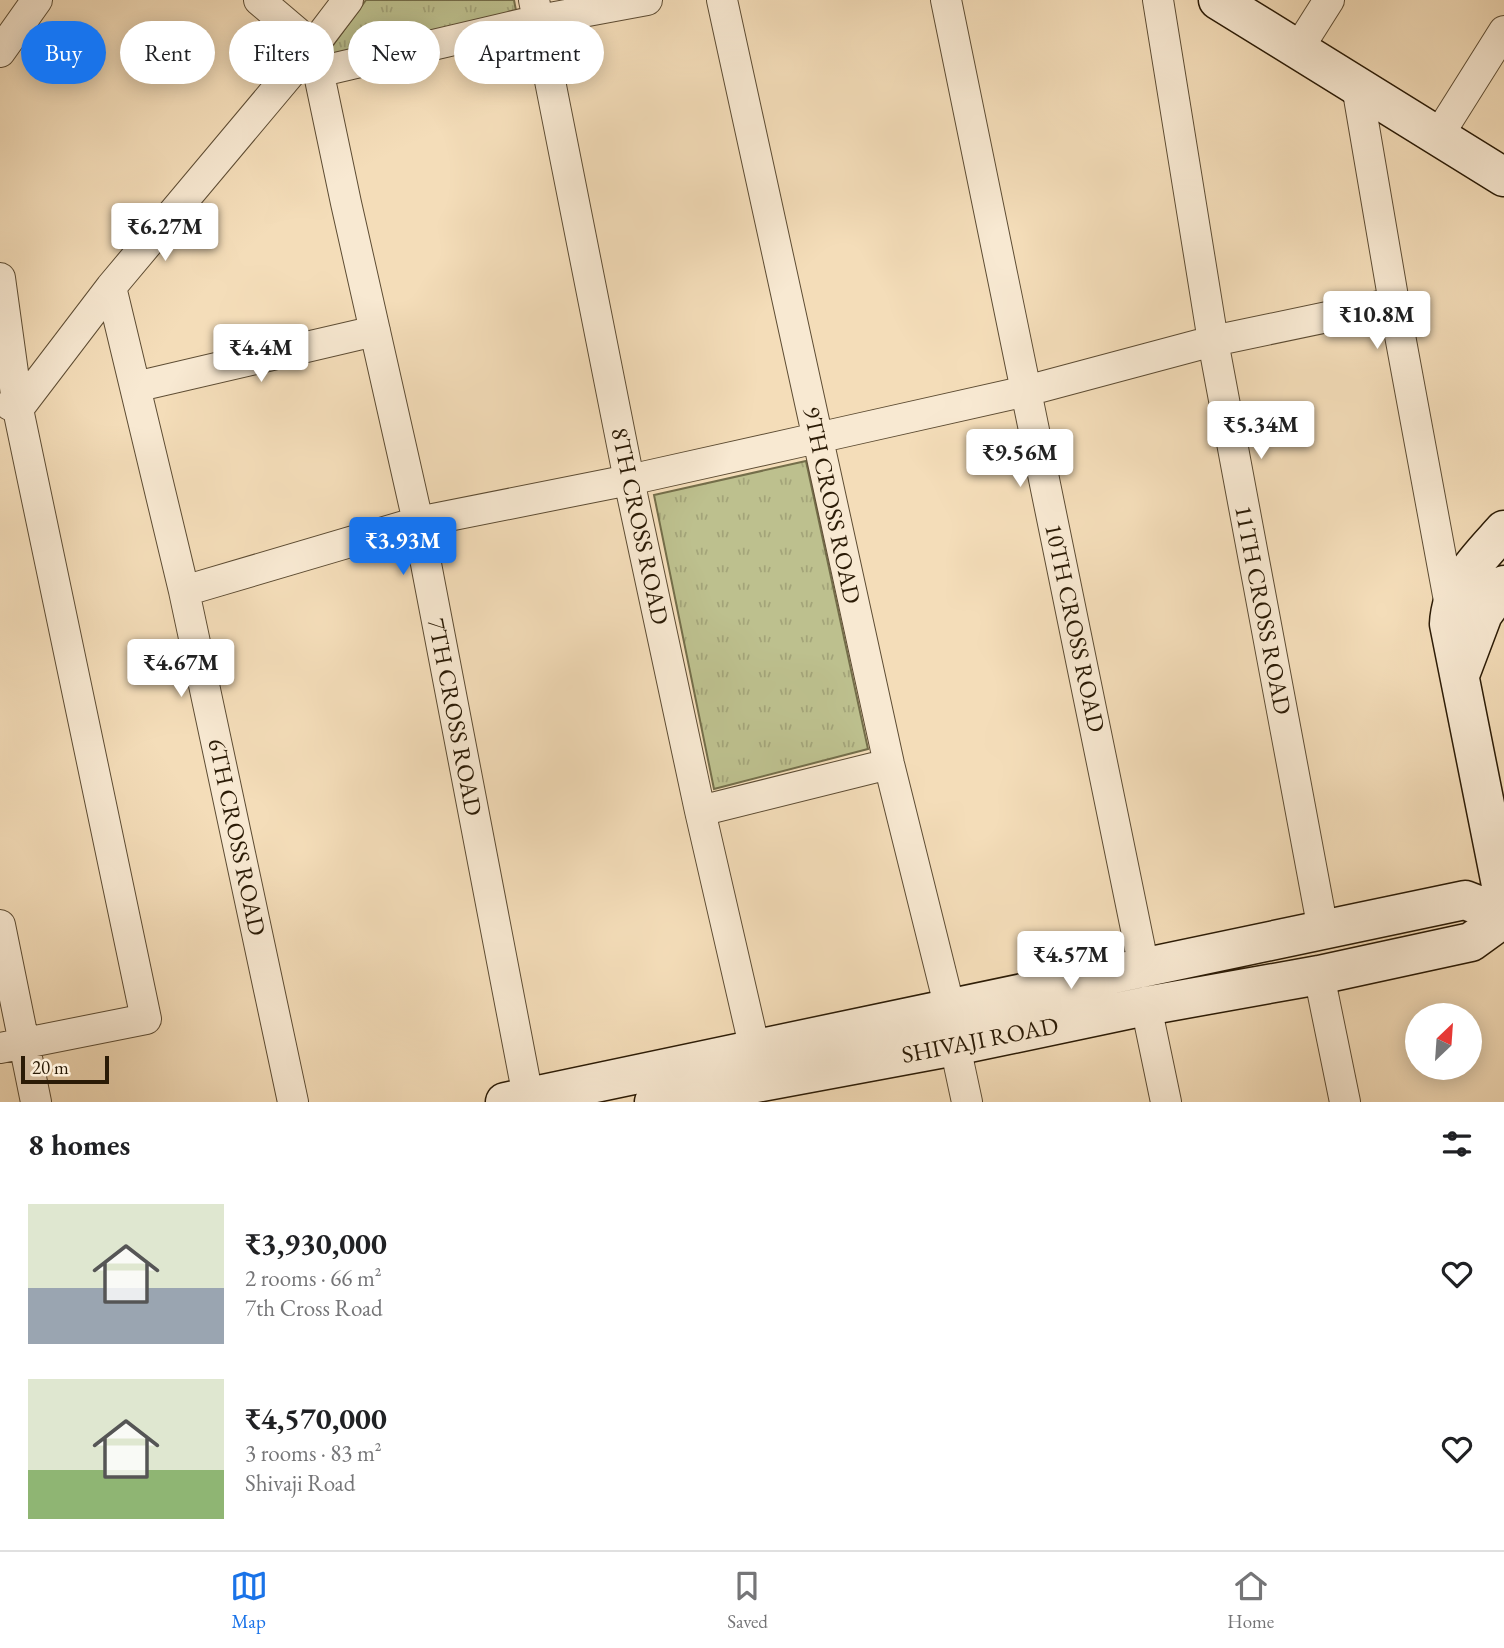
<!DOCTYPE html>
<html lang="en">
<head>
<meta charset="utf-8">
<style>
  body { margin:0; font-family:"EB Garamond",serif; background:#f2f2f2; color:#202124; height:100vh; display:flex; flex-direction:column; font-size:26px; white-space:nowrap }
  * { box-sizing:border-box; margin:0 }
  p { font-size:23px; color:#757577 }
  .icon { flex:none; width:38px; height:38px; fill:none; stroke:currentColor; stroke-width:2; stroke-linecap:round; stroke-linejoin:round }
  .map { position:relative; height:1102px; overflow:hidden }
  .sheet { display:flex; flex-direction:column; background:#fff; flex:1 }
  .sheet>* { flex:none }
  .guide { position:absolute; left:21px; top:21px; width:700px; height:63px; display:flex; gap:14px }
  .needle { width:46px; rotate:25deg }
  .controls { position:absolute; left:1405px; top:1003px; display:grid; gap:14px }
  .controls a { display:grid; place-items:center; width:77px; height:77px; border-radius:50%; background:#fff; box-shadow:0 4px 18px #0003; font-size:35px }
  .scale { position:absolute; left:21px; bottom:18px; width:88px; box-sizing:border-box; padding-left:7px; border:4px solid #2b1b06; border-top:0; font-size:19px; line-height:24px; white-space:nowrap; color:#2b1b06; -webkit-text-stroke:5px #f8e9d2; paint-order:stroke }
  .price { position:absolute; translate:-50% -60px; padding:0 16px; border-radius:7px; background:#fff; color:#222; font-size:23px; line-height:46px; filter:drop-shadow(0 2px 4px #0008) }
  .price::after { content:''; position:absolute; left:50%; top:42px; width:21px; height:16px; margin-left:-10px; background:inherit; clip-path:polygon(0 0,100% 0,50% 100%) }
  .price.active { background:#1a73e8; color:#fff }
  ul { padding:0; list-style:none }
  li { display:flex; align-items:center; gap:21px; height:175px; padding:0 28px }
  li span { display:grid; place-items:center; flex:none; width:196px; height:140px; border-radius:0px; color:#555 }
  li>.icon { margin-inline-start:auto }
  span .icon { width:84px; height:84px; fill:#fffc; stroke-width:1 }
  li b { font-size:30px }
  h2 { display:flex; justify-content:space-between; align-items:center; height:84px; padding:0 28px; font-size:30px }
  .chip { padding:0 24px; border-radius:32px; background:#fff; box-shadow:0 4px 18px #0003; font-size:24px; line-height:63px }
  .chip.active { background:#1a73e8; color:#fff }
  .tab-bar { display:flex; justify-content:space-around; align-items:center; height:98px; border-top:2px solid #e0e0e0; background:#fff; font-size:19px; color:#757577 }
  .tab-bar a { display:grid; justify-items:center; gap:4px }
  .tab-bar .active { color:#1a73e8 }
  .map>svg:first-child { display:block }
  .grass { fill:url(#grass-tufts); stroke:#746e4a; stroke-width:2 }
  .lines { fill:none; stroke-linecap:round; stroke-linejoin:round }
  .street-casing { stroke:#5d4c33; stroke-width:32 }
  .secondary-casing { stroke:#2b1b06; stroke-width:41 }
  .street { stroke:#f8e9d2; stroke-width:30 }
  .secondary { stroke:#f8e9d2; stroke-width:38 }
  .labels { text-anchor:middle; stroke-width:5; stroke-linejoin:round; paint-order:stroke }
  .street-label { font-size:24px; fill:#2b1b06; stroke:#f8e9d2 }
</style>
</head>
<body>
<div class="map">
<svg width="1504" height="1102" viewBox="0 0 1504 1102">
  <defs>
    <pattern id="grass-tufts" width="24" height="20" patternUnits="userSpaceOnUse" patternTransform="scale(1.75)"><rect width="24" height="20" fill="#bdc08e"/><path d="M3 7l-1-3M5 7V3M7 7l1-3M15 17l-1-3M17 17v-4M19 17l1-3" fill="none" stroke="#a3a479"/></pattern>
  </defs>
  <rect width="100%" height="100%" fill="#f4ddb9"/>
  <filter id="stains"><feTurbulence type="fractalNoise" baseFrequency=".00286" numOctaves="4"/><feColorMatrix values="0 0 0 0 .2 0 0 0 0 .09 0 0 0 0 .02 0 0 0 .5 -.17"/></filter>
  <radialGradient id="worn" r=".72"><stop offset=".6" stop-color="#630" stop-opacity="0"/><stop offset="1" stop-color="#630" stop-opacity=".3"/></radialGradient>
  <path class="grass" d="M366,0H514L517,16L325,56Z
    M806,461L868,749L714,789L654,495Z"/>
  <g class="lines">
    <defs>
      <path id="street" d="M259,0L313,46
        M534,0L629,480L700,811L755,1050
        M722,0L889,764L950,1009L955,1046L967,1102
        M946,0L1144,968
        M1158,0L1213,341L1323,930
        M313,46L346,203L418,522L529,1102
        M1298,49L1329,0
        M0,52L37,0
        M318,72L539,20L647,0
        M1357,86L1394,303L1450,606
        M1438,136L1504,31
        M0,278L18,409L146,1019L0,1048
        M111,287L184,591L293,1102
        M135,387L375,331
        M10,405L18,409L111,287L313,46L348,0
        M184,591L418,522L629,480L817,438L1026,391L1213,341L1394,303
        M700,811L889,764
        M0,925L36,1102
        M1319,975L1345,1102
        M1146,1006L1166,1102"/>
      <path id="secondary" d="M1218,0L1504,177
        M1504,530C1478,559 1451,584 1449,624L1504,900
        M1460,675L1483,614L1504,585
        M505,1102L1465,900L1504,915
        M654,1102L955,1046L1146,1006L1319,975L1471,942L1504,918"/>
    </defs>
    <use href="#street" class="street-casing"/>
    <use href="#secondary" class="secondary-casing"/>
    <use href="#street" class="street"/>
    <use href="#secondary" class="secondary"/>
  </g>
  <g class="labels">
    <g class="street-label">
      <text transform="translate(832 505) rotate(78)" y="8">9TH CROSS ROAD</text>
      <text transform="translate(640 526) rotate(78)" y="8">8TH CROSS ROAD</text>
      <text transform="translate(1263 610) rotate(79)" y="8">11TH CROSS ROAD</text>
      <text transform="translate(1075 628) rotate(78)" y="8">10TH CROSS ROAD</text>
      <text transform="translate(455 717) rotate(79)" y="8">7TH CROSS ROAD</text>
      <text transform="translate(237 837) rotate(78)" y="8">6TH CROSS ROAD</text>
      <text transform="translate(980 1040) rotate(-11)" y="8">SHIVAJI ROAD</text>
    </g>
  </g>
  <rect width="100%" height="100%" filter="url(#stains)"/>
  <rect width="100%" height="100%" fill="url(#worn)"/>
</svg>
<div class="controls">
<a><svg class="needle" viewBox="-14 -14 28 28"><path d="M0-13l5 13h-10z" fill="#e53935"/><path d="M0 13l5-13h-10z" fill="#757577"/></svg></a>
</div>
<div class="scale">20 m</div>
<b class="price" style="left:165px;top:263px">₹6.27M</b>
<b class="price" style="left:1377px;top:351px">₹10.8M</b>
<b class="price" style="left:261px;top:384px">₹4.4M</b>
<b class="price" style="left:1261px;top:461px">₹5.34M</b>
<b class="price" style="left:1020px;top:489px">₹9.56M</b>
<b class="price active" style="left:403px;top:577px">₹3.93M</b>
<b class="price" style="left:181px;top:699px">₹4.67M</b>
<b class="price" style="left:1071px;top:991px">₹4.57M</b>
<div class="guide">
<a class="chip active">Buy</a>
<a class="chip">Rent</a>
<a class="chip">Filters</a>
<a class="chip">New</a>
<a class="chip">Apartment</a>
</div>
</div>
<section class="sheet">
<h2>8 homes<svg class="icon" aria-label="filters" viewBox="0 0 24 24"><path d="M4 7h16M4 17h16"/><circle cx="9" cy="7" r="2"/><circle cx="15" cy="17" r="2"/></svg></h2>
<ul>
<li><span style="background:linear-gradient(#dfe7d0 60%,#9aa5b1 0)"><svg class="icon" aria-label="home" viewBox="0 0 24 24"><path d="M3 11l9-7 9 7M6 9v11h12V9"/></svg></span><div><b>₹3,930,000</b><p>2 rooms · 66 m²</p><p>7th Cross Road</p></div><svg class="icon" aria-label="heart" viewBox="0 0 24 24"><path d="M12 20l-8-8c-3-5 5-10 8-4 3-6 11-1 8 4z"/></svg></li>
<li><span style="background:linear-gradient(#dfe7d0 65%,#8fb573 0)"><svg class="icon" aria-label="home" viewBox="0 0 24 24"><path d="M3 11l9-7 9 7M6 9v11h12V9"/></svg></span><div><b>₹4,570,000</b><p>3 rooms · 83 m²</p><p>Shivaji Road</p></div><svg class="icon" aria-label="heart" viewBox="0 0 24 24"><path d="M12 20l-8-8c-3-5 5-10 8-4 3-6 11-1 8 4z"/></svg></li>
</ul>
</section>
<nav class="tab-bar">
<a class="active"><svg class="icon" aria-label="map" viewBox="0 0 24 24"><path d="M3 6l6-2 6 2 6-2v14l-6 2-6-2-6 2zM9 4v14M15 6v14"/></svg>Map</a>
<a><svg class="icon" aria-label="saved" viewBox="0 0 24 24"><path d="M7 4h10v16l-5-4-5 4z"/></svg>Saved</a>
<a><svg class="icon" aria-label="home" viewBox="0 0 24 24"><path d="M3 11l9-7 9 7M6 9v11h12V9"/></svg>Home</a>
</nav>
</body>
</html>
